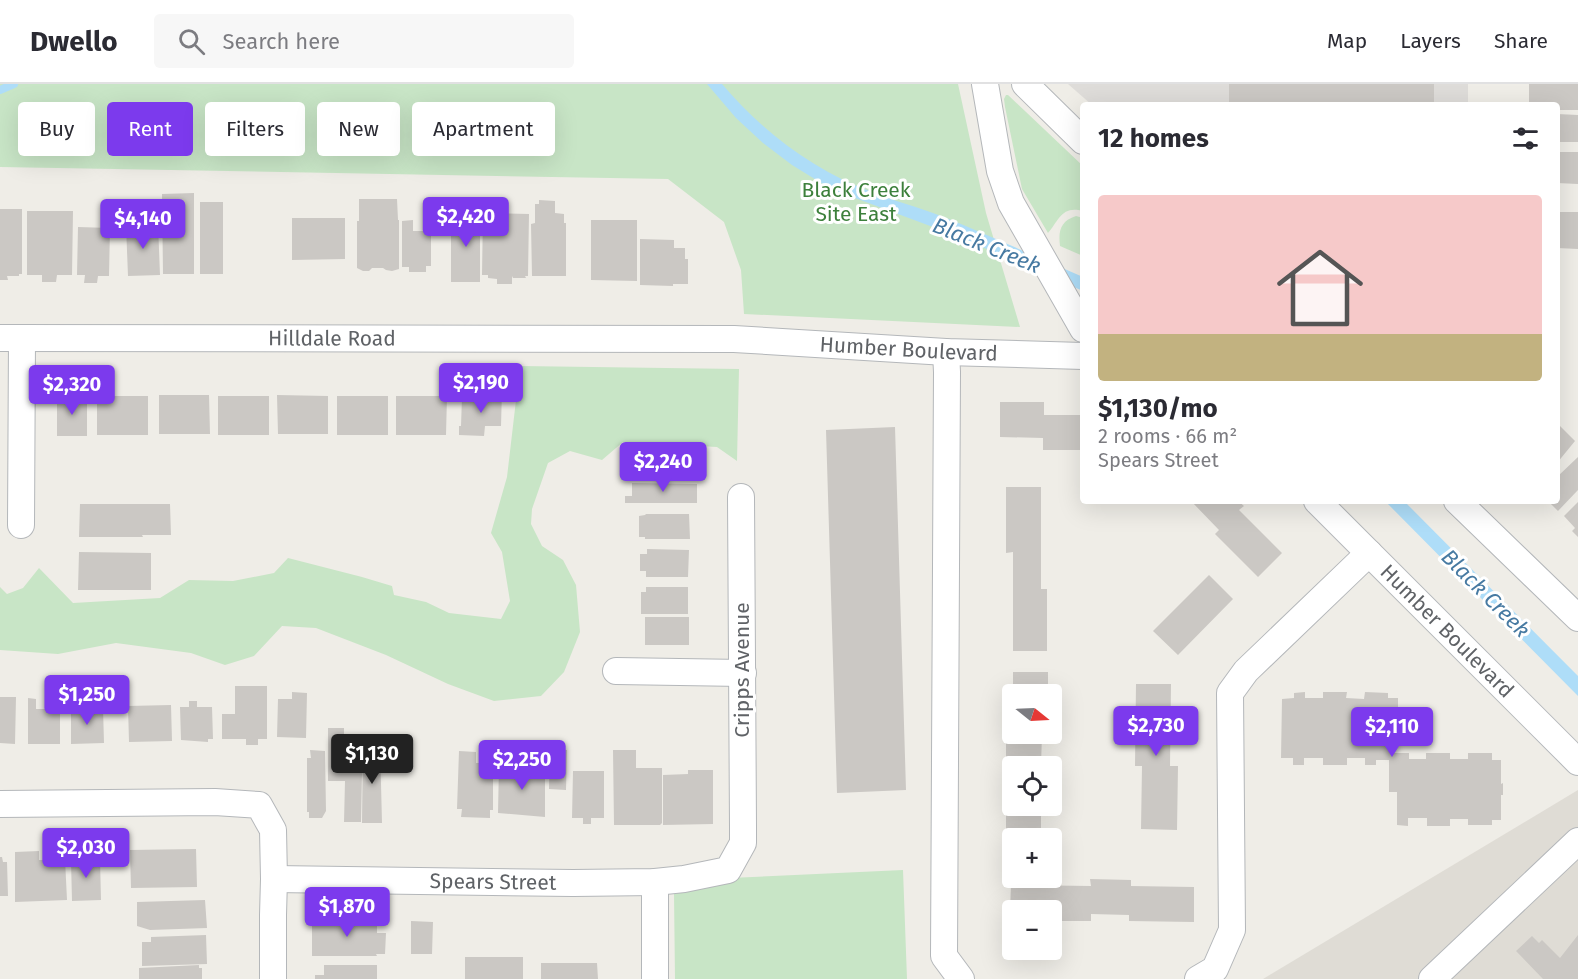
<!DOCTYPE html>
<html lang="en">
<head>
<meta charset="utf-8">
<style>
  body { margin:0; font-family:"Fira Sans",sans-serif; background:#f7f7f7; color:#2b2b33; height:100vh; display:flex; flex-direction:column; font-size:22px; white-space:nowrap }
  * { box-sizing:border-box; margin:0 }
  p { font-size:20px; color:#7c7c81 }
  .icon { flex:none; width:33px; height:33px; fill:none; stroke:currentColor; stroke-width:2; stroke-linecap:round; stroke-linejoin:round }
  .map { position:relative; flex:1; overflow:hidden }
  .sheet { position:absolute; left:1080px; top:18px; width:480px; height:402px; display:flex; flex-direction:column; background:#fff; border-radius:6px; box-shadow:0 6px 24px #0002 }
  .sheet>* { flex:none }
  .hud { position:absolute; left:18px; top:18px; width:570px; height:54px; display:flex; gap:12px }
  .needle { width:39px; rotate:108deg }
  .tools { position:absolute; left:1002px; top:600px; display:grid; gap:12px }
  .tools a { display:grid; place-items:center; width:60px; height:60px; border-radius:6px; background:#fff; box-shadow:0 6px 24px #0002; font-size:30px }
  .price { position:absolute; translate:-50% -51px; padding:0 14px; border-radius:6px; background:#7c3aed; color:#fff; font-size:20px; line-height:39px; filter:drop-shadow(0 2px 3px #0008) }
  .price::after { content:''; position:absolute; left:50%; top:36px; width:18px; height:14px; margin-left:-9px; background:inherit; clip-path:polygon(0 0,100% 0,50% 100%) }
  .price.active { background:#222; color:#fff }
  ul { padding:0; list-style:none }
  li { display:grid; align-content:center; gap:12px; height:318px; padding:0 18px }
  li+li { border-top:2px solid #e1e1e2 }
  li span { display:grid; place-items:center; height:186px; border-radius:6px; color:#555 }
  li>.icon { margin-inline-start:auto }
  span .icon { width:108px; height:108px; fill:#fffc; stroke-width:1 }
  li b { font-size:26px }
  h2 { display:flex; justify-content:space-between; align-items:center; height:72px; padding:0 18px; font-size:26px }
  .pill { padding:0 21px; border-radius:6px; background:#fff; box-shadow:0 6px 24px #0002; font-size:21px; line-height:54px }
  .pill.active { background:#7c3aed; color:#fff }
  header { display:flex; align-items:center; gap:36px; box-sizing:border-box; height:84px; padding:0 30px; background:#fff; border-bottom:2px solid #e1e1e2 }
  header strong { font-size:28px }
  nav { display:flex; gap:33px; margin-inline-start:auto; font-size:21px }
  .search { width:420px; height:54px; background:#f7f7f7; display:flex; align-items:center; gap:15px; box-sizing:border-box; padding:0 21px; border-radius:6px; color:#7c7c81; font-size:22px }
  .map>svg:first-child { display:block }
  .industrial { fill:#dedcd9 }
  .education { fill:#dfdcd5 }
  .green { fill:#c8e5c6 }
  .water { fill:#aeddf8 }
  .lines { fill:none; stroke-linecap:round; stroke-linejoin:round }
  .stream { stroke:#aeddf8; stroke-width:8 }
  .building { fill:#cbc8c4 }
  .minor-casing { stroke:#b4b7ba; stroke-width:28 }
  .minor { stroke:#fff; stroke-width:26 }
  .labels { text-anchor:middle; stroke-width:6; stroke-linejoin:round; paint-order:stroke }
  .park-label { font-size:21px; fill:#3d803c; stroke:#fff }
  .street-label { font-size:21px; fill:#5f6266; stroke:#fff }
  .water-label { font-size:22px; font-style:italic; fill:#477aa2; stroke:#fff }
</style>
</head>
<body>
<header>
<strong>Dwello</strong>
<div class="search"><svg class="icon" aria-label="search" viewBox="0 0 24 24"><circle cx="10" cy="10" r="6"/><path d="M15 15l6 6"/></svg>Search here</div>
<nav><a>Map</a><a>Layers</a><a>Share</a></nav>
</header>
<div class="map">
<svg width="1578" height="895" viewBox="0 0 1578 895">
  <rect width="100%" height="100%" fill="#efede7"/>
  <path class="industrial" d="M1068,0H1468V21H1092Z"/>
  <path class="education" d="M1578,706V895H1263Z"/>
  <path class="green" d="M0,0H958L986,129L1020,243L744,230L741,186L724,138L668,95L0,83Z
    M1006,11H1008L1083,82V127C1062,121 1059,136 1048,149L1022,105L1005,23L1004,15Z
    M1076,132L1083,134V172L1060,162C1058,146 1061,137 1076,132Z
    M520,282L739,285L737,377L717,363L623,358L602,376L570,367L548,379L532,425L531,440L542,462L563,476L576,501L580,548L564,588L541,612L494,617L448,600L386,571L316,544L282,542L254,572L225,581L191,569L116,559L58,570L0,566V503L7,510L23,504L39,484L73,519L160,514L189,496L233,497L274,489L288,474L362,493L392,502L394,511L426,518L449,529L501,535L510,517L502,468L491,449L507,393Z
    M903,786L907,895H675L674,810L730,794Z"/>
  <path class="water" d="M707,0H722C763,48 813,86 872,108C894,117 918,123 941,132C989,151 1036,173 1083,193V207L957,152L831,105L792,81L763,59L736,34Z
    M1385,417H1404L1578,592V612Z"/>
  <g class="lines">
    <path class="stream" d="M0,6L14,0"/>
  </g>
  <path class="building" d="M1229,0H1434V21H1229Z
    M1529,0H1578V26H1557V21H1529Z
    M1557,30L1578,31V58H1557Z
    M1557,68H1578V100L1557,99Z
    M194,109V190H163L162,110Z
    M359,115H397L398,136H399V185L392,187L386,186L383,184H372L369,187H363L357,184V137H359Z
    M539,116L555,117V129L564,130V139H566V192H532L531,140L535,139V120H539Z
    M200,118H223V190H200Z
    M0,125H22V190H19V192H7L8,196H0Z
    M27,127H73L72,191H57L56,198H42V191H27Z
    M1557,128H1578V165L1557,164Z
    M483,129L529,130L528,192H525L526,194H513L512,192V200H497V195L488,194V191H482Z
    M451,130H480V198H451Z
    M292,134H345V175L292,176Z
    M413,136V147H431V182H426V188H409V183H402V137Z
    M591,136H637V197L591,196Z
    M158,140L160,191L128,192L126,141Z
    M78,143L110,144L109,192H98L97,199H84L85,191H77Z
    M640,155L674,156V164H685V175H688V200H673V202L640,201Z
    M488,306H502L501,342H485L484,352L459,351V342H461L462,313L483,314L482,316H488Z
    M159,311H209L210,350H159Z
    M277,311L328,312V350H278Z
    M57,312H87V352H57Z
    M97,312H148V351H97Z
    M218,312H269V351H218Z
    M337,312H388V351H337Z
    M396,312H447L446,351H396Z
    M1000,318H1044V331H1083V366H1043V354L1000,353Z
    M1559,341L1575,357L1557,379V343Z
    M895,343L906,706L837,709L826,346Z
    M1578,373V406L1558,427L1548,417H1557V393Z
    M632,399L697,400V419H625V412H632Z
    M1006,403H1041V505H1047V567H1013V468L1006,469Z
    M1191,417H1238L1244,422L1239,426L1282,469L1258,493L1215,450L1219,446Z
    M1578,418V453L1572,447L1575,444L1564,432Z
    M80,420H170L171,451H142L143,453H79Z
    M646,430H689L690,455H645V453H639V432L645,431Z
    M647,465L689,466L688,493H646V487H640V470H647Z
    M79,468L151,469V506H78Z
    M1209,491L1233,515L1178,571L1153,547Z
    M646,503H688V530H641V508H646Z
    M645,533H689V561H645Z
    M1013,588H1048V610H1013Z
    M1136,600H1171L1170,682H1178L1177,746L1141,745L1142,682H1135Z
    M235,602H267V655H258V661H246V655H222V630H235Z
    M292,608L307,609L306,654L277,653L278,615H292Z
    M1305,608V614H1323V608H1347L1346,614L1364,615L1365,608L1388,609V614H1398V634H1394L1393,669H1409V675H1426V669H1450V675H1468V669H1492V676H1501V700L1503,699V711H1501V736H1492V741H1468V735H1450V742H1427V734H1408V742L1397,741V708H1389V676H1376V681H1365V674H1347V681H1323V674H1304V681H1293V674H1281L1282,615L1294,614V609Z
    M0,613H16L15,660L0,659Z
    M28,614L36,615V625H60V660H28Z
    M189,617H197V623H212L213,655H208V658L181,656L180,623H189Z
    M171,621L172,657L129,658L128,622Z
    M71,624H103L104,659L71,660Z
    M328,644H344V688H362L361,738H344L345,697H328Z
    M1006,650H1042L1041,682H1012V722H1041V753H1006Z
    M363,660H380L382,739H362Z
    M550,665L567,666L566,706L549,705Z
    M310,666L325,667L326,727L322,734H309V728H307V674H311Z
    M613,666H636V684H662V739L660,741H614Z
    M459,667L476,668V679H483V691H493V726H490V734L461,733L462,725H457Z
    M499,681L522,683V685L545,686V733L498,729Z
    M688,686H713V740L663,741V691L688,690Z
    M573,687H604V734H591V740H583V734H572Z
    M196,765L197,803L131,804L130,766Z
    M39,767V776H51V771H61V776L65,775L67,816L15,818V768Z
    M74,771H84V775H100L101,816L72,817L71,776H74Z
    M0,773H2L3,778H7L8,812H0Z
    M1090,795L1131,796V802L1194,803V838L1129,837V831L1091,830V837H1052V826H1010L1011,801L1091,802Z
    M205,816L207,844L150,846L137,842V818Z
    M312,836H377V849H386L385,870H376L377,872H312Z
    M411,837L433,838L432,870H411Z
    M206,851L207,880L142,882V858H151V853Z
    M1578,851V895H1543L1516,867L1532,852L1539,859L1542,856L1560,874Z
    M465,873H523V895H465Z
    M541,879H597L598,895H541Z
    M199,881V884H202V895H139V884Z
    M324,881H377V895H315V891H324Z"/>
  <g class="lines">
    <defs>
      <g id="minor">
        <path d="M985,0L1000,87L1011,119L1083,245"/>
        <path d="M1025,0L1083,57"/>
        <path id="s1" d="M0,254L734,255L946,268L1083,272"/>
        <path d="M946,268L947,288L944,872L961,895"/>
        <path id="s2" d="M1317,417L1578,678"/>
        <path d="M1457,417L1578,534"/>
        <path d="M21,441L22,255"/>
        <path d="M616,587L743,589"/>
        <path d="M0,720L215,718L259,721L273,746L274,795L273,831V895"/>
        <path id="s3" d="M274,795L573,799L655,798L684,795L728,786L743,759V743L741,413"/>
        <path d="M655,895V798"/>
        <path d="M1198,895L1215,885L1232,846L1230,609L1246,587L1369,469"/>
        <path d="M1432,895L1578,757"/>
      </g>
    </defs>
    <use href="#minor" class="minor-casing"/>
    <use href="#minor" class="minor"/>
  </g>
  <g class="labels">
    <g class="park-label">
      <text x="856" y="113">Black Creek<tspan x="856" dy="24">Site East</tspan></text>
    </g>
    <g class="street-label">
      <text dy="7" stroke="none"><textPath href="#s1" startOffset="332">Hilldale Road</textPath></text>
      <text dy="7" stroke="none"><textPath href="#s1" startOffset="909">Humber Boulevard</textPath></text>
      <text dy="7" stroke="none"><textPath href="#s2" startOffset="184">Humber Boulevard</textPath></text>
      <text transform="translate(742 586) rotate(-90)" y="7">Cripps Avenue</text>
      <text dy="7" stroke="none"><textPath href="#s3" startOffset="219">Spears Street</textPath></text>
    </g>
    <g class="water-label">
      <text transform="translate(987 161) rotate(22)" y="8">Black Creek</text>
      <text transform="translate(1486 509) rotate(45)" y="8">Black Creek</text>
    </g>
  </g>
</svg>
<div class="tools">
<a><svg class="needle" viewBox="-14 -14 28 28"><path d="M0-13l5 13h-10z" fill="#e53935"/><path d="M0 13l5-13h-10z" fill="#7c7c81"/></svg></a>
<a><svg class="icon" aria-label="locate" viewBox="0 0 24 24"><circle cx="12" cy="12" r="6"/><path d="M12 2v4M12 18v4M2 12h4M18 12h4"/></svg></a>
<a>+</a>
<a>−</a>
</div>
<b class="price" style="left:466px;top:164px">$2,420</b>
<b class="price" style="left:143px;top:166px">$4,140</b>
<b class="price" style="left:481px;top:330px">$2,190</b>
<b class="price" style="left:72px;top:332px">$2,320</b>
<b class="price" style="left:663px;top:409px">$2,240</b>
<b class="price" style="left:87px;top:642px">$1,250</b>
<b class="price" style="left:1156px;top:673px">$2,730</b>
<b class="price" style="left:1392px;top:674px">$2,110</b>
<b class="price active" style="left:372px;top:701px">$1,130</b>
<b class="price" style="left:522px;top:707px">$2,250</b>
<b class="price" style="left:86px;top:795px">$2,030</b>
<b class="price" style="left:347px;top:854px">$1,870</b>
<div class="hud">
<a class="pill">Buy</a>
<a class="pill active">Rent</a>
<a class="pill">Filters</a>
<a class="pill">New</a>
<a class="pill">Apartment</a>
</div>
<section class="sheet">
<h2>12 homes<svg class="icon" aria-label="filters" viewBox="0 0 24 24"><path d="M4 7h16M4 17h16"/><circle cx="9" cy="7" r="2"/><circle cx="15" cy="17" r="2"/></svg></h2>
<ul>
<li><span style="background:linear-gradient(#f6c9c9 75%,#c2b280 0)"><svg class="icon" aria-label="home" viewBox="0 0 24 24"><path d="M3 11l9-7 9 7M6 9v11h12V9"/></svg></span><div><b>$1,130/mo</b><p>2 rooms · 66 m²</p><p>Spears Street</p></div></li>
</ul>
</section>
</div>
</body>
</html>
